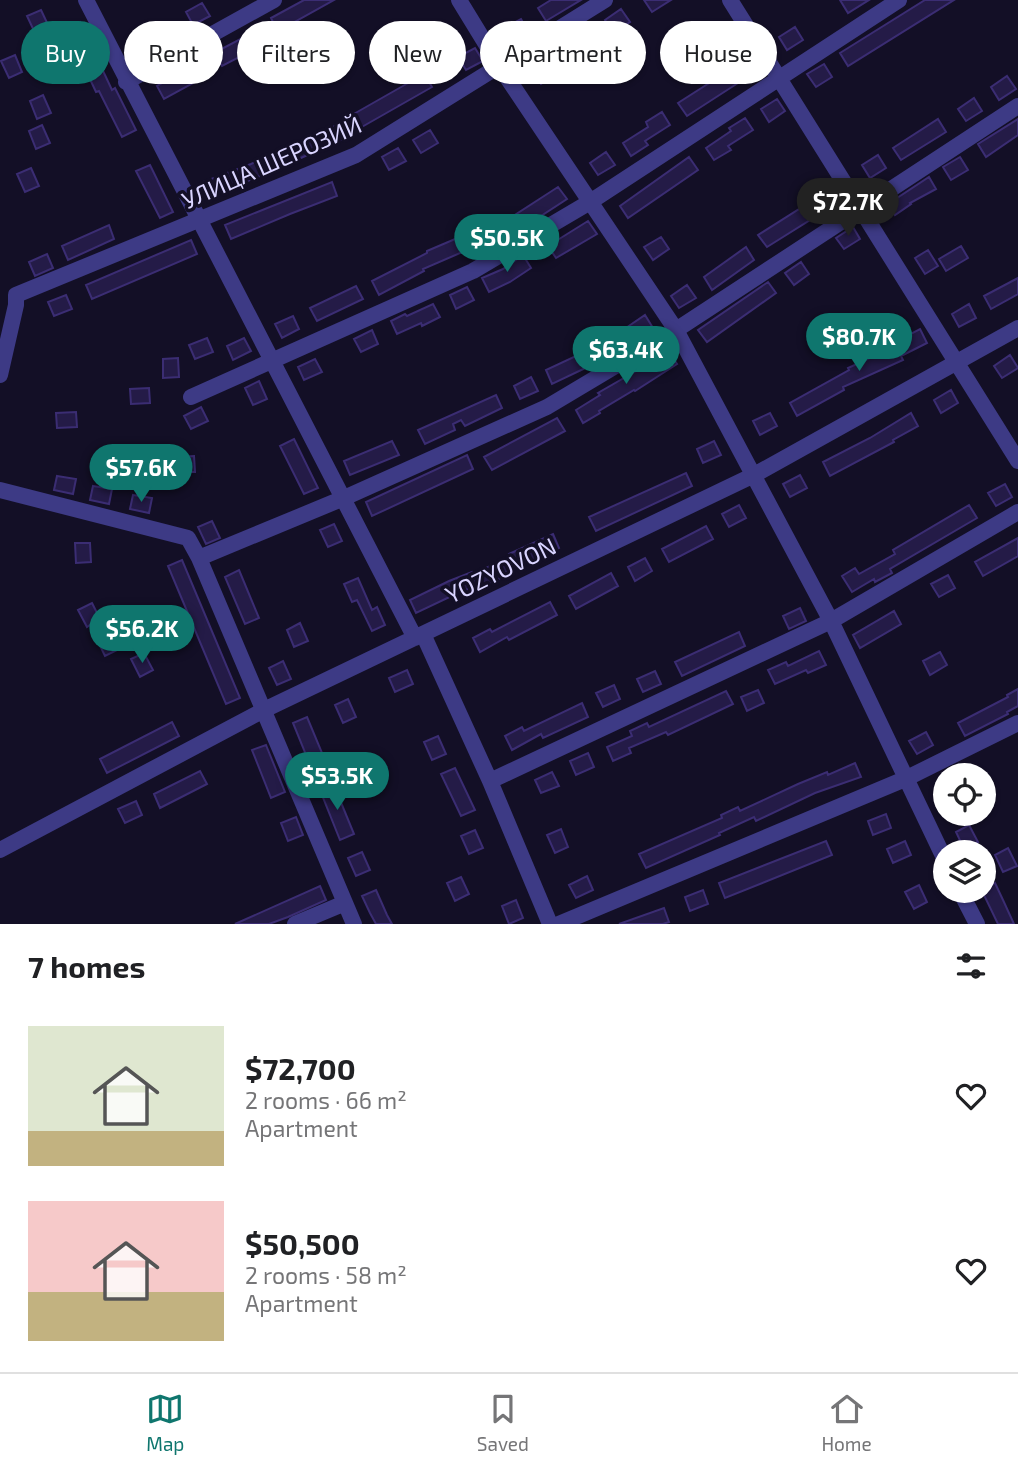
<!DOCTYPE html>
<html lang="en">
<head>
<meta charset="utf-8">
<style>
  body { margin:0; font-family:"Exo 2",sans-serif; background:#f2f2f2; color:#202124; height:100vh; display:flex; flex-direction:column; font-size:26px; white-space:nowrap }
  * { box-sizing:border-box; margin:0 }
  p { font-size:23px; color:#757577 }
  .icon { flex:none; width:38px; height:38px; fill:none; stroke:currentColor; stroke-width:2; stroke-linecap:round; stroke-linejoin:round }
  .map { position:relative; height:924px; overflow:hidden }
  .drawer { display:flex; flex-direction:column; background:#fff; flex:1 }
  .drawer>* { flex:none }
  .top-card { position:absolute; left:21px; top:21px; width:976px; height:63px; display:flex; gap:14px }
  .buttons { position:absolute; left:933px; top:763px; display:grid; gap:14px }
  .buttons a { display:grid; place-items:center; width:63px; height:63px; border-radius:50%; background:#fff; box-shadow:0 2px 5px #0004; font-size:35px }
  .price { position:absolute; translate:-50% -60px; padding:0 16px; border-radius:24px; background:#0f766e; color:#fff; font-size:23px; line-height:46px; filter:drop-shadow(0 2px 4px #0008) }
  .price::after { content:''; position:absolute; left:50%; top:42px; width:21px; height:16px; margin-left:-10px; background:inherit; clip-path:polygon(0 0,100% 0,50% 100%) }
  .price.current { background:#222; color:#fff }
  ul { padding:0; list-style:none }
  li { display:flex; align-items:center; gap:21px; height:175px; padding:0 28px }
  li span { display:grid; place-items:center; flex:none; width:196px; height:140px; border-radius:0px; color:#555 }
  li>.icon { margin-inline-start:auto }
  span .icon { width:84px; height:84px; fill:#fffc; stroke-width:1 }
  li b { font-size:30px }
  h2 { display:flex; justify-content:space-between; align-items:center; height:84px; padding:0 28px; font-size:30px }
  .pill { padding:0 24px; border-radius:32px; background:#fff; box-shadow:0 2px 5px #0004; font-size:24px; line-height:63px }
  .pill.current { background:#0f766e; color:#fff }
  .tab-bar { display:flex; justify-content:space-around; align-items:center; height:98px; border-top:2px solid #e0e0e0; background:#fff; font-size:19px; color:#757577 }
  .tab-bar a { display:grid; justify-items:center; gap:4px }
  .tab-bar .current { color:#0f766e }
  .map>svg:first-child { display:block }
  .building { fill:#241b47; stroke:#3b2d73; stroke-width:2 }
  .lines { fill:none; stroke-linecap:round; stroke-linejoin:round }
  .minor { stroke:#3d3a85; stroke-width:16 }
  .labels { text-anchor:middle; stroke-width:7; stroke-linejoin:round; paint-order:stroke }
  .street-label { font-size:24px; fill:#d9d4ff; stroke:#130f26 }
</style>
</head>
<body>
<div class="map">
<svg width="1018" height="924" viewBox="0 0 1018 924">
  <rect width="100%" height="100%" fill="#130f26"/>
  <path class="building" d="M304,0H334L266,38L268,42L222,66L214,53L273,22L271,18Z
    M551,0H581L546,21L538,8Z
    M644,0H671L652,12Z
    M840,0H869L848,13Z
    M925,0H954L848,66L840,53Z
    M202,3L210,16L193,25L186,12Z
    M621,9L630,22L613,33L605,20Z
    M41,10L49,27L35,33L27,16Z
    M521,19L528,32L512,42L504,28Z
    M80,22L112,90L115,88L136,130L122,137L99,91L96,92L66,28Z
    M795,27L803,40L787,50L779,37Z
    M577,44L585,57L541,84L532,71Z
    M475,48L483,61L466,70L458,57Z
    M15,55L22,72L9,78L1,61Z
    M747,59L755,72L687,116L678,103Z
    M200,62L208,75L164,99L157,86Z
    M824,64L832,77L816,87L807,74Z
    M424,74L432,87L360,128L352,115Z
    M1007,76L1016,89L999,100L991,87Z
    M43,95L51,113L37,119L30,101Z
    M974,98L982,111L966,121L958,109Z
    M777,99L785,111L769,122L761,109Z
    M662,112L670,125L645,141L648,145L631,156L623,143L648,127L646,122Z
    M745,118L753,130L728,146L731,150L714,160L706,148L731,131L729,128Z
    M938,119L946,132L901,160L893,148Z
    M1018,119V135L986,157L978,144Z
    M42,125L50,143L36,149L29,131Z
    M337,125L343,139L270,172L210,196L203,182L251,164Z
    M430,130L438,143L421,153L413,140Z
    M398,148L406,161L389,170L382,157Z
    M606,152L615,165L598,175L590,163Z
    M878,155L886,168L870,178L862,165Z
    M689,157L698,170L628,218L620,206Z
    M960,157L968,170L951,180L943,167Z
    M150,165L173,212L160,218L136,171Z
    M31,168L39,186L25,192L17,174Z
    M929,177L936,189L910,203L911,204L895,215L888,204Z
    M332,182L337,196L290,214L231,239L225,225Z
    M558,187L567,199L527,225L497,237L491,223L509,216L510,218Z
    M825,189L833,202L809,217L810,220L767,247L758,235L810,202L808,200Z
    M588,221L597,234L556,258L548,246Z
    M109,225L114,239L68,260L62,246Z
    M853,227L860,239L844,249L836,238Z
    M476,230L481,244L423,269L424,271L379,295L372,281L427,253V251Z
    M661,237L669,249L653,260L644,247Z
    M191,240L197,254L92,299L86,285Z
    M961,246L968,258L946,271L939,259Z
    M746,247L754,260L712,290L704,277Z
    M928,250L938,266L925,274L915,258Z
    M47,254L53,268L35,276L29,262Z
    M523,255L531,268L510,282L489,292L482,278L503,269Z
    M801,262L809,274L794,285L785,273Z
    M1018,278V294L991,309L984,296Z
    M768,282L776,293L707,342L698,330Z
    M687,285L696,298L679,308L671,296Z
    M356,286L363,299L317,321L310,308Z
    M467,287L474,300L456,309L450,295Z
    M66,295L72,309L54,316L48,302Z
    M433,304L440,317L422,326L421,323L397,334L391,321L405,314L407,316Z
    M969,304L976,318L959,327L952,314Z
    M645,315L653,328L598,362L552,384L546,370L604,343Z
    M293,316L299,329L282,338L275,324Z
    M920,329L927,343L901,356L903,360L843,387L844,390L797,416L790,403L849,370L848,368L905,342L903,338Z
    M372,330L378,344L361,352L354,339Z
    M207,338L213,352L195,359L189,345Z
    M244,338L251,351L233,360L227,346Z
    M669,352L677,364L635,391L634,390L599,411L600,413L583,423L576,410L600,395L598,393Z
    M1010,355L1018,368L1002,378L994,366Z
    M178,358L179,377L163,378V359Z
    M315,359L322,372L304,380L298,367Z
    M531,377L538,391L520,399L514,386Z
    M259,381L267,399L253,405L245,388Z
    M149,388L150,403L131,404L130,389Z
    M951,390L958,403L941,413L934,400Z
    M496,395L502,408L465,426L461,420L453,424L455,430L425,444L418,430Z
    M201,407L208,421L191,429L184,416Z
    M76,412L77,427L57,428L56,413Z
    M770,413L777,426L760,435L753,421Z
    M911,413L918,426L893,440L894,442L830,476L823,462L870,438Z
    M557,418L565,431L492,470L484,457Z
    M294,439L318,488L304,494L280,446Z
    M392,441L399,455L350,475L344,461Z
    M714,441L721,455L703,463L697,449Z
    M467,455L473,469L372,516L366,502Z
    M194,456L195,472H175V457Z
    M686,473L692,486L596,531L589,517Z
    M800,475L807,488L790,497L783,484Z
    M57,476L76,479L73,494L54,490Z
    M1005,484L1012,497L996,506L988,493Z
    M93,486L112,489L109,504L90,500Z
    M133,495L152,498L149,513L130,509Z
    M739,505L746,518L729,527L722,514Z
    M969,505L977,518L890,569L892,573L875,582L874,579L852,592L842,576L855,568L859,574L895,554L893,550Z
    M212,521L220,538L206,544L198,527Z
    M334,524L342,541L328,547L320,530Z
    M706,526L713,539L669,562L662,549Z
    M553,534L559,548L502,574L503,577L485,585L484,583L460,592L416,613L410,600L449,581L472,572L473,574L510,557L509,554Z
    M1018,538V556L983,576L975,562Z
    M75,543H90L91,562L76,563Z
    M645,558L652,571L635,581L628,567Z
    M182,560L240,698L226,704L168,566Z
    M239,570L259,618L245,624L225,577Z
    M611,573L618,586L576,609L569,596Z
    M948,575L955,588L939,597L931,584Z
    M358,578L372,610L377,607L385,625L372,631L357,600L352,602L344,584Z
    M550,602L557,615L509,640L507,637L480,652L473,638L490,629L492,632Z
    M92,603L107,633L110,632L119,649L105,656L90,625L87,627L78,610Z
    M800,608L806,621L789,629L783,616Z
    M894,611L901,624L860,648L853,635Z
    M300,623L308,641L294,647L287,630Z
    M739,632L745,646L682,676L675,662Z
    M819,651L826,665L808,673L806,670L775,684L768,670L786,662L788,666Z
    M940,652L947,665L930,675L923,661Z
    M144,653L153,670L140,677L131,659Z
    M283,661L291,679L277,685L269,668Z
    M407,670L413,684L395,692L389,678Z
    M655,671L661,684L643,692L637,679Z
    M614,685L620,699L603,707L596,693Z
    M1018,689V706L1007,712L1008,714L965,736L958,723L1008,697L1007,695Z
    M758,690L764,703L747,711L741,697Z
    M726,691L733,704L668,735L666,732L629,748L631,753L613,761L607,747L632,736L630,731L647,723L649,727Z
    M348,699L356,717L343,723L335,705Z
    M582,703L588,717L543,738L541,734L512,750L505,736L522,727L524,731Z
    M307,717L327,765L313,772L293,723Z
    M172,722L179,736L107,773L100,759Z
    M926,732L933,745L917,754L909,741Z
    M438,736L446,754L432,760L424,742Z
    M266,745L285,792L271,798L252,750Z
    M588,753L594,767L576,775L570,761Z
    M855,763L861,777L815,793L756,821L754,817L719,833L720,835L646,868L639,854L722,818L721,815L738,807L740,811L798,784L827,772L828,775Z
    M455,768L475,810L461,816L441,774Z
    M200,771L207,784L160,808L154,794Z
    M552,772L559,786L541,793L535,780Z
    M333,783L354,834L340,840L320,790Z
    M136,801L142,815L125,823L118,809Z
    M886,814L891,828L873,835L868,821Z
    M296,817L303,835L288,841L281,823Z
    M969,825L978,842L964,849L956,832Z
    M561,829L568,847L555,853L547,835Z
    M475,830L483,848L469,854L461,836Z
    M826,841L832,855L725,898L719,883Z
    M905,841L911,855L893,863L887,849Z
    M1008,848L1017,866L1003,872L995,855Z
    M362,852L370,870L356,876L348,858Z
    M587,876L593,890L576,898L569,885Z
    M461,877L469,894L455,901L447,883Z
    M995,883L1003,900L1014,924H998L982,891Z
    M919,885L927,902L914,909L905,892Z
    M320,886L326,900L288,917L269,924H235Z
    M376,890L387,915L392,924H376L370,913L362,896Z
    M703,890L708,904L690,911L685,897Z
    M516,900L523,918L509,924L502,906Z
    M664,908L669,922L663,924H619Z"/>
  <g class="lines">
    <path class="minor" d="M86,0L415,638
      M459,0L500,67L676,330L831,621L945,860
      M730,0L1018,461
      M126,82L274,0
      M0,375L16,305V295L356,155L605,0
      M191,397L473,271L590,202L899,0
      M0,490L188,538L199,558L354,924
      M199,558L344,498L547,407L676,330L1018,106
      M423,634L490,781L550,924
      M490,781L831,621L1018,512
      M0,850L264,710L754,475L1018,328
      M960,891L977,924
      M295,924L345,903
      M559,924L905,779L1018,723"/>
  </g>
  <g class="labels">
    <g class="street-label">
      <text transform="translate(272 163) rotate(-24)" y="8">УЛИЦА ШЕРОЗИЙ</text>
      <text transform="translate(501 571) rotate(-26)" y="8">YOZYOVON</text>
    </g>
  </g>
</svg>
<div class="buttons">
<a><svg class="icon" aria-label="locate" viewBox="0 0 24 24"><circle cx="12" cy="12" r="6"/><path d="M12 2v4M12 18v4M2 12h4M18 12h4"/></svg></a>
<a><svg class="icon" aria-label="layers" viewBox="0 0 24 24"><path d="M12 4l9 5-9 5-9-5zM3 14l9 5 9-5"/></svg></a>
</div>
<b class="price current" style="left:848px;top:238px">$72.7K</b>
<b class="price" style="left:507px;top:274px">$50.5K</b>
<b class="price" style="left:859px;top:373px">$80.7K</b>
<b class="price" style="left:626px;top:386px">$63.4K</b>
<b class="price" style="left:141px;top:504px">$57.6K</b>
<b class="price" style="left:142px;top:665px">$56.2K</b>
<b class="price" style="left:337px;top:812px">$53.5K</b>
<div class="top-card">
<a class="pill current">Buy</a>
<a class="pill">Rent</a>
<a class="pill">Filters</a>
<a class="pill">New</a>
<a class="pill">Apartment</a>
<a class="pill">House</a>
</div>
</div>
<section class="drawer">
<h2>7 homes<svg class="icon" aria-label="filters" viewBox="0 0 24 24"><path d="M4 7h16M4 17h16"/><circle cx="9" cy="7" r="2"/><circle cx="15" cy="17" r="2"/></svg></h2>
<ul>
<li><span style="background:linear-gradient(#dfe7d0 75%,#c2b280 0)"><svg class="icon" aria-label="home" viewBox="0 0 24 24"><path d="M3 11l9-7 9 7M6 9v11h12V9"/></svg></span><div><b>$72,700</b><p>2 rooms · 66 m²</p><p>Apartment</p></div><svg class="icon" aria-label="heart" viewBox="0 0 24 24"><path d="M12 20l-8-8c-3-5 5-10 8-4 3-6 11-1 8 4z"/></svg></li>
<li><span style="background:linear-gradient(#f6c9c9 65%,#c2b280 0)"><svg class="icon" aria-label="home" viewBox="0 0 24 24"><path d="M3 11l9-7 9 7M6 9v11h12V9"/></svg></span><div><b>$50,500</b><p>2 rooms · 58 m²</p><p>Apartment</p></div><svg class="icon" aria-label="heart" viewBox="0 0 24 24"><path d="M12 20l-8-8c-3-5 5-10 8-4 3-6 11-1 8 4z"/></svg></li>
</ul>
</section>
<nav class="tab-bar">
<a class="current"><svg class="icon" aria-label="map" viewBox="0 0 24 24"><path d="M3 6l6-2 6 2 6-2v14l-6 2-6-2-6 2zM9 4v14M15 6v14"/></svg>Map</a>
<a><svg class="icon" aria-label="saved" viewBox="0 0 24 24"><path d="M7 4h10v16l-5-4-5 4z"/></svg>Saved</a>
<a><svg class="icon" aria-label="home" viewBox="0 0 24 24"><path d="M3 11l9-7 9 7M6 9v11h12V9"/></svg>Home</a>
</nav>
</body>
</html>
